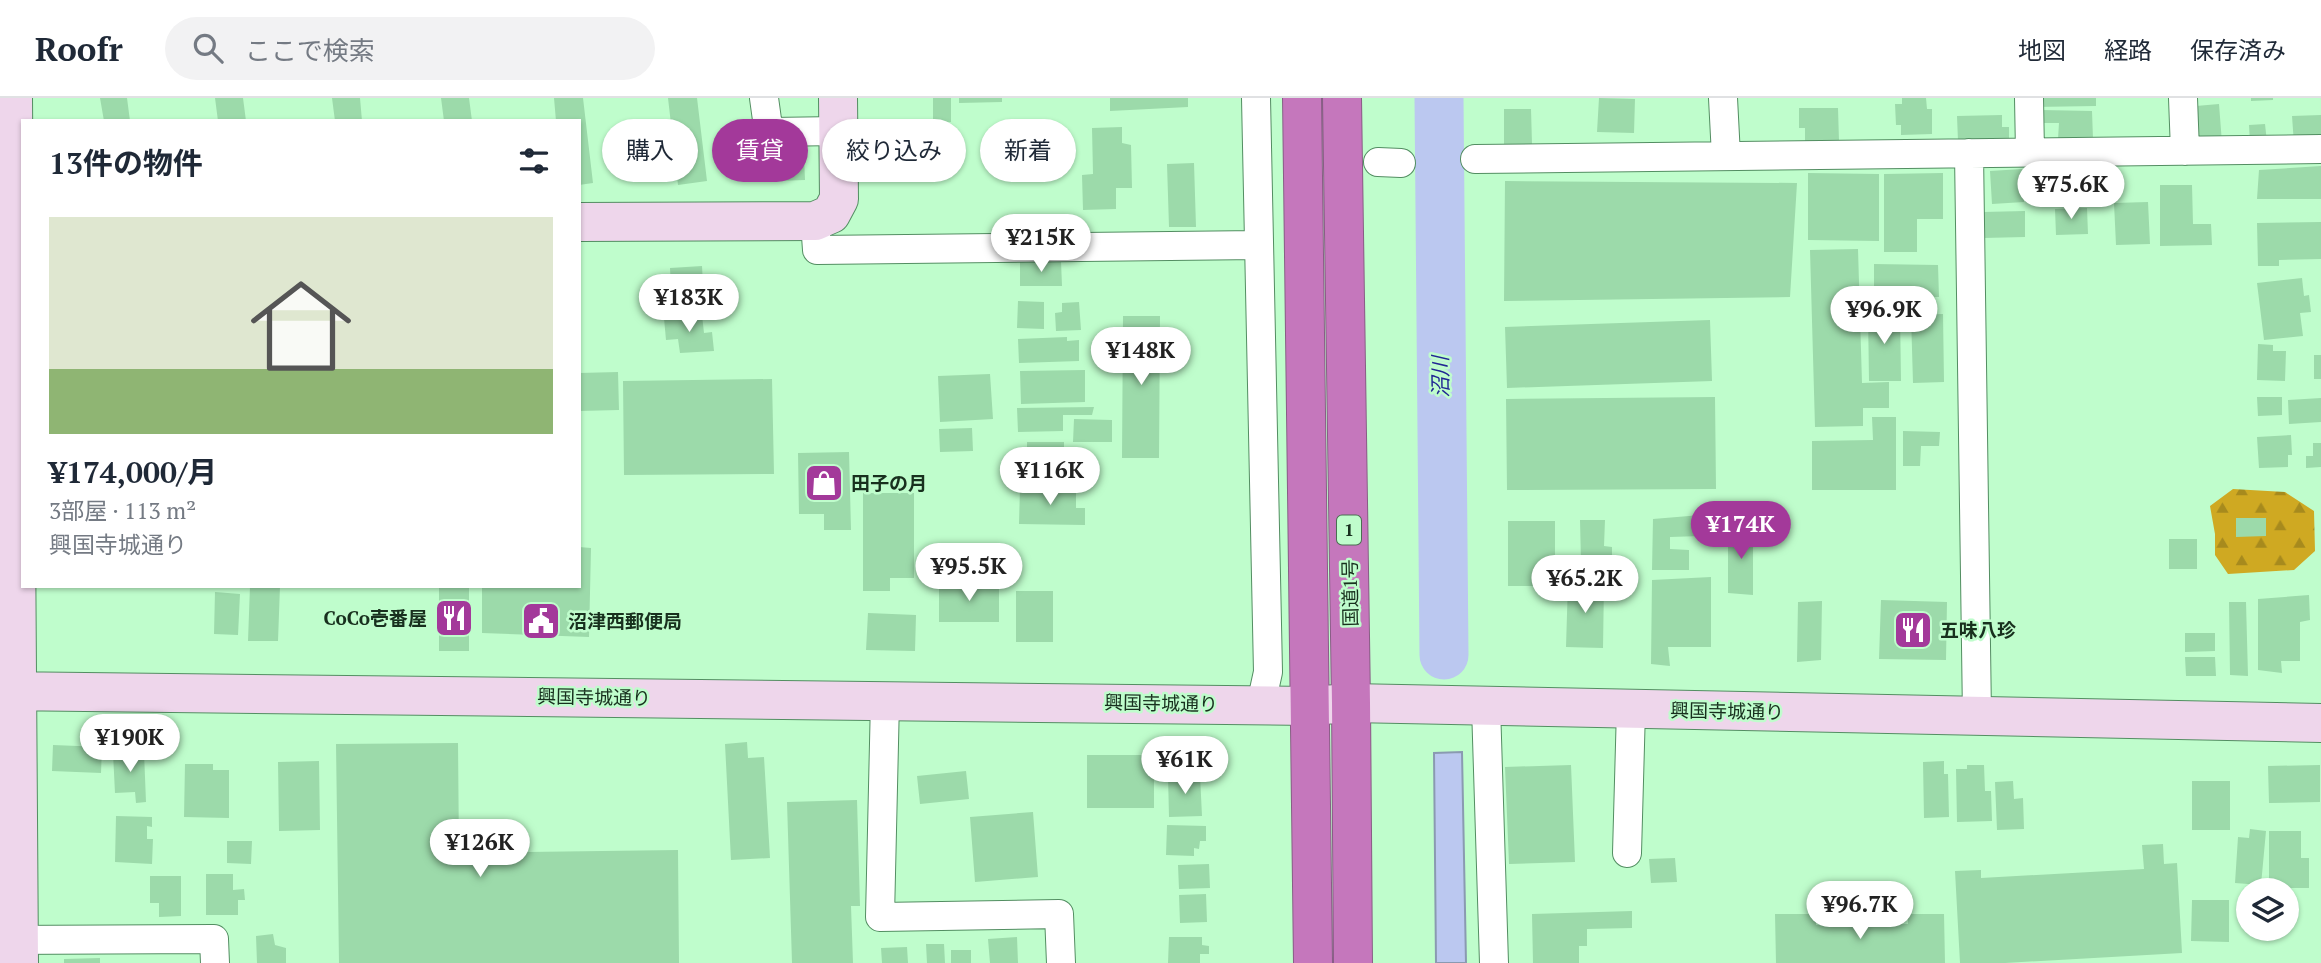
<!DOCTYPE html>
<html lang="ja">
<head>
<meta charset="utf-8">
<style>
  body { margin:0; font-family:"PT Serif","Noto Sans JP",serif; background:#f2f2f3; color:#1f2937; height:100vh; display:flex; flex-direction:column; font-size:26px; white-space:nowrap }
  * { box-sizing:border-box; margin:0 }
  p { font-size:23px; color:#747a83 }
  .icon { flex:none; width:38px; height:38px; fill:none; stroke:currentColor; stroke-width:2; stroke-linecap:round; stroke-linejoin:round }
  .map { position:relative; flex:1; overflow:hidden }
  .details { position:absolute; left:21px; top:21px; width:560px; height:469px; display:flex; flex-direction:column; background:#fff; border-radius:0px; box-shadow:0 2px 5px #0004 }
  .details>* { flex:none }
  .banner { position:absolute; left:602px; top:21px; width:665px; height:63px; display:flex; gap:14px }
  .buttons { position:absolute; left:2236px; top:780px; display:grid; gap:14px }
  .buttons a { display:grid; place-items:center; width:63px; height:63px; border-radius:50%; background:#fff; box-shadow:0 2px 5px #0004; font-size:35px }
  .price { position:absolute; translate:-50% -60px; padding:0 16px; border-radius:24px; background:#fff; color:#222; font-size:23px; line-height:46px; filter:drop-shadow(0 2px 4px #0008) }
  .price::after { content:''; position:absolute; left:50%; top:42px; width:21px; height:16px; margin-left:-10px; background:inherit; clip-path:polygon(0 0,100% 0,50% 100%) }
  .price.current { background:#a3399a; color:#fff }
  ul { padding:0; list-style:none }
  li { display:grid; align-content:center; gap:14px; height:371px; padding:0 28px }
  li span { display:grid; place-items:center; height:217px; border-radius:0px; color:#555 }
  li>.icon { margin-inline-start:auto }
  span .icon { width:126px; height:126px; fill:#fffc; stroke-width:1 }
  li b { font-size:30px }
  h2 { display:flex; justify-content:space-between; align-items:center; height:84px; padding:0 28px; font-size:30px }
  .chip { padding:0 24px; border-radius:32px; background:#fff; box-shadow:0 2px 5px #0004; font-size:24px; line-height:63px }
  .chip.current { background:#a3399a; color:#fff }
  header { display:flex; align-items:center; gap:42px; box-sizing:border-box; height:98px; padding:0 35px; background:#fff; border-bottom:2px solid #e0e1e3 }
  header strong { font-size:33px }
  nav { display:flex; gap:38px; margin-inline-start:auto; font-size:24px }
  .search { width:490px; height:63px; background:#f2f2f3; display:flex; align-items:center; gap:18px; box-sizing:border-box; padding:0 24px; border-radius:38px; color:#747a83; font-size:26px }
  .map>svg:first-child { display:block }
  .forest { fill:url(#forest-firs) }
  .water { fill:#bbc8f0; stroke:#8a9ab1; stroke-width:2 }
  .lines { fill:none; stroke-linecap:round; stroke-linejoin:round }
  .river { stroke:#bbc8f0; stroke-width:49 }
  .building { fill:#9cdaaa }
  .street-casing { stroke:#538e62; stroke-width:30 }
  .secondary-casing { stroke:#538e62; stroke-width:40 }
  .highway-casing { stroke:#885e85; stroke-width:40 }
  .street { stroke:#fff; stroke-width:28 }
  .secondary { stroke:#eed6eb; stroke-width:38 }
  .highway { stroke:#c577bc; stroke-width:38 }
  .labels { text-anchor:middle; stroke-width:5; stroke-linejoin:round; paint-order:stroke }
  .shield { fill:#bffdcc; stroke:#4a6e52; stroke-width:2 }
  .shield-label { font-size:18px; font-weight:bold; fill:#18301e }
  .poi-label { font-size:19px; font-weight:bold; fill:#18301e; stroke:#bffdcc; text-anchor:start }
  .street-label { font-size:19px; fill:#18301e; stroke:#bffdcc }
  .water-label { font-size:21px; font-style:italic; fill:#212694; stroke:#bffdcc }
</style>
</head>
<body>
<header>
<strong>Roofr</strong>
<div class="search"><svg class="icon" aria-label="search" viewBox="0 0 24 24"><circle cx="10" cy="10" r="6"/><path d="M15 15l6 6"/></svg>ここで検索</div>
<nav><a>地図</a><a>経路</a><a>保存済み</a></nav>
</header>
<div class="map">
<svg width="2321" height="865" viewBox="0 0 2321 865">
  <defs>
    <pattern id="forest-firs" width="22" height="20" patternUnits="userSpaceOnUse" patternTransform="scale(1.75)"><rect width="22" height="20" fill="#cfa922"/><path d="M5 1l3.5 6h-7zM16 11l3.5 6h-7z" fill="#a78a1d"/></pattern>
  </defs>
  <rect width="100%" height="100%" fill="#bffdcc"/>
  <path class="forest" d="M2233,391L2285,394L2314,413L2315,453L2294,472L2228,476L2215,457V436L2210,408Z"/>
  <path class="water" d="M1462,654L1466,865H1436L1434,655Z"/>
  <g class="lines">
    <path class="river" d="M1439,0L1444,557"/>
  </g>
  <path class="building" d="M100,0H127L130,23H104Z
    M215,0H243L246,23H218Z
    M332,0H360L362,23H335Z
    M441,0H469L472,23H444Z
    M554,0H583L593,85L579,87V23H556Z
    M668,0H697L707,83L678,87Z
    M933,0H951V24H933Z
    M959,0H1002V4L959,5Z
    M1110,0H1188V9L1110,13Z
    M1599,0L1635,1L1634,35L1597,34Z
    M1902,0H1926L1927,11H1932V36L1901,37V27H1896L1895,6H1902Z
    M2034,0H2096V8L2034,9Z
    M2251,0H2273V2L2251,3Z
    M2219,6L2222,45L2199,46L2196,8Z
    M1799,10H1838L1839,43H1805V30H1799Z
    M1504,11H1531L1532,46H1504Z
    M2041,12L2092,13L2093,41H2058L2059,25H2041Z
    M2002,17V29H2009V42L1958,43L1957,18Z
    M2321,17V45L2294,46L2292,18Z
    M2265,26L2267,44L2250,45L2249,27Z
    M1122,29V45L1131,47L1132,90H1116V111L1083,112L1082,77L1093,76L1092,30Z
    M804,57L805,82L777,83L775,58Z
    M1194,65L1196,129H1169L1167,66Z
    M2321,68V101H2257L2259,72Z
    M2022,71L2024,104L1992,106L1990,73Z
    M2080,71L2082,99L2042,102L2040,74Z
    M1808,75L1879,76V143L1808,142Z
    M1943,75V121H1917V154H1884V76Z
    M1505,83L1797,85L1790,199L1504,203Z
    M2160,87H2192L2193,126H2211L2212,147L2160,148Z
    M2148,104L2150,146L2116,147L2114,105Z
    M2087,110L2088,136L2056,137L2055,111Z
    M2025,113V139L1983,140V114Z
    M2321,124V161L2279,162V168H2258L2257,125Z
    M1858,151L1862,285L1889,284V310H1863V328L1815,329L1810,152Z
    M1061,163L1062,188H1020V164Z
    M1874,166L1938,167L1939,199H1874Z
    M702,168L704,206L672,208L670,170Z
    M2302,180L2304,198L2309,197L2311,214L2300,215L2303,238L2264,242L2257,185Z
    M1018,203L1044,204V231L1017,230Z
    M1079,204L1081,232L1056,233L1055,215L1062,214V205Z
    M1868,214H1900L1901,283H1869Z
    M1943,216L1944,284L1913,285L1911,217Z
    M702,217L704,235L712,234L714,253L680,255L678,241L666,242L664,220Z
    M1123,218H1160L1159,360H1122Z
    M1710,222L1712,283L1507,290L1505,229Z
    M1067,239V243L1079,242V263L1019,265L1018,241Z
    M2258,246L2273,247V253H2286L2285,283L2257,282Z
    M2314,257H2321V281H2314Z
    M1085,272V304L1021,306L1020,273Z
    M618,274L619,312L579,313V275Z
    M990,276L993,321L940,324L938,278Z
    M772,281L774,376L624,377L623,283Z
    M1715,299L1716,391L1507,392L1506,301Z
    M2257,299H2282V317L2258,318Z
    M2321,300V324L2289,326L2288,302Z
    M1094,309L1092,317H1063V333L1018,334L1017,310Z
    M1872,319H1896V392H1812V343L1873,342Z
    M1074,321L1112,322V344H1073Z
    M972,330L973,353L940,354L939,331Z
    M1903,333L1940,334L1939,348H1921L1920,368H1903Z
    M2291,337L2292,357H2288V369L2259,370L2257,339Z
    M1027,344H1064V358L1027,359Z
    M2313,345H2321V369L2306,370V358H2313Z
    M849,354L851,432H824V416H799L798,355Z
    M1020,390L1076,391V410H1085V427L1019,426Z
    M863,395H914V480H890V493H863Z
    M1701,417V438L1670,439V451L1689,452V472H1652L1653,421Z
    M2236,420H2266V438L2236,439Z
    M1580,422H1605L1604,448L1612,449V463L1581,464Z
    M1508,423H1555V488H1508Z
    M1753,428V497L1728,495V430Z
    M2169,441H2197V471H2169Z
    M579,449L591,450L589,539L482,535V488H579Z
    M1711,479V549H1668L1670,568L1651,566L1652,482Z
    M1568,484L1604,485L1603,550L1566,549Z
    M999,486V524H939V487Z
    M250,488H280L278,543H248Z
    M439,488H469V553H439Z
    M1016,493H1053V544H1016Z
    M215,494L240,496L238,537L214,536Z
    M2309,497L2310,522L2300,524V563H2281L2282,575L2258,572V501Z
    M1881,502L1947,504L1946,562L1879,561Z
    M1822,503L1821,562L1797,564L1798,504Z
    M2229,504H2246L2248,578L2230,577Z
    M868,515L916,517L915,553L866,552Z
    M2185,535H2215V553L2185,554Z
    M2185,559H2215L2216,578H2186Z
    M747,644L748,660L764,659L770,760L731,762L725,646Z
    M458,645L459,755L678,752L679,865H339L336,646Z
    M53,647L102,649L101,675L52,673Z
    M144,654L146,704L136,705L135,694L115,695L113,655Z
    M1087,657H1154V710H1087Z
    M319,663L320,732L279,733L278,664Z
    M1944,663V676H1948L1949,719L1924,720L1923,664Z
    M185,666H213V672H229V720L184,719Z
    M1571,667L1575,764L1509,766L1505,669Z
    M1967,667H1984L1985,693H1991L1992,723L1957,724L1956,671H1967Z
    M2320,667V704L2269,705L2268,668Z
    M966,673L969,701L920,706L917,678Z
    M1168,677H1200L1202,718L1169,719Z
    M2013,683L2014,701L2023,700L2024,731L1997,732L1995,684Z
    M2192,683H2230V732H2192Z
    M857,702L860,808H851L853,865H792L787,704Z
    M1033,714L1038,779L975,784L970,719Z
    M116,718L152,719V729L147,728V741H153L152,766L115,764Z
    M1167,727L1206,728V743H1200L1199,751L1194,750V758L1166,757Z
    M2250,731L2266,733L2261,787L2235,785L2238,739L2249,740Z
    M2269,733H2301V760H2309V790H2269Z
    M227,743H252L251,766L227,765Z
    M2163,746L2164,766L2177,765L2182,855L2005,865H1960L1955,773L1981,772V780L2144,771L2142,747Z
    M1675,760L1677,784L1651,785L1649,761Z
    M1209,766L1210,790L1179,791L1178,767Z
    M206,776H233V792L244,791L245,802H238V817H206Z
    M150,778H181V818L159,819V805H150Z
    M1206,796L1207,824L1180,825L1179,797Z
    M2192,802H2229V844L2191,843Z
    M1632,813V830L1587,831V848H1579V865H1533L1532,816Z
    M1775,816H1816V827L1908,826V816H1944L1945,865H1776Z
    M273,836L275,847L286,850V865H257L256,838Z
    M1017,839L1018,865H990L988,841Z
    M1169,839H1202V847L1209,848V856H1200V865H1168Z
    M926,846H944L945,865H927Z
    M907,849L908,865H882L881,850Z
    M951,852H971V865H951Z
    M100,860V865H64V861Z"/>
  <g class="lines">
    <defs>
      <path id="street" d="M764,0L768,29L771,34L838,33
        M1256,0L1268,574L1261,606
        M1723,0L1726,58
        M2029,0L2030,54
        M2183,0L2185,53
        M1969,55L1977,618
        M1475,61L2321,51
        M1378,64L1401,65
        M815,123L817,152L1258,147
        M885,602L880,819L1059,816L1061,865
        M1486,608L1494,865
        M1627,755L1631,611
        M0,842L214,841L215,865"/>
      <path id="secondary" d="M13,0L19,865
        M579,124L815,123L831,116L839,101L838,0
        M0,593L1309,608L1351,605L2321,625"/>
      <path id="highway" d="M1302,0L1313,865
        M1342,0L1351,605L1353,865"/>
    </defs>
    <use href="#street" class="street-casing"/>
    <use href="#secondary" class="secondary-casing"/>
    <use href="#highway" class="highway-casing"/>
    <use href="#street" class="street"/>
    <use href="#secondary" class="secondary"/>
    <use href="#highway" class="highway"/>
  </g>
  <defs>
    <symbol id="shop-square" viewBox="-11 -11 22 22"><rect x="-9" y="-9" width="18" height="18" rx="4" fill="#a3399a" stroke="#bffdcc"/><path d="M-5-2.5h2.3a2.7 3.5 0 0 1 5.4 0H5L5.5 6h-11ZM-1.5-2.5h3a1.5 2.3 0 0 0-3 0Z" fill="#fff"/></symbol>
    <symbol id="restaurant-square" viewBox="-11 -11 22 22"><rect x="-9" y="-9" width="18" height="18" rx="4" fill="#a3399a" stroke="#bffdcc"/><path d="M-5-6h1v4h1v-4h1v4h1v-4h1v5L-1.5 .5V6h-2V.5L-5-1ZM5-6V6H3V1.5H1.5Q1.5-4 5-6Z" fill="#fff"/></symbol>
    <symbol id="civic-square" viewBox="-11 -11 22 22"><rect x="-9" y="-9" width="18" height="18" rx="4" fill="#a3399a" stroke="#bffdcc"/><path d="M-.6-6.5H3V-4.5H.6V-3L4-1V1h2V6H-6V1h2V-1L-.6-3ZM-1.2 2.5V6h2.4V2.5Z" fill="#fff"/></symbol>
  </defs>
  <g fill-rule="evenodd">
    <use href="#shop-square" x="802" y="363" width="44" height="44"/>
    <use href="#restaurant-square" x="432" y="498" width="44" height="44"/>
    <use href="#civic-square" x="519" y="501" width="44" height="44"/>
    <use href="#restaurant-square" x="1891" y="510" width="44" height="44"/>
  </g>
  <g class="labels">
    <rect class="shield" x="1337" y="417.5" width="24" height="29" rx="5"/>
    <g class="shield-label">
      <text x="1349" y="438">1</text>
    </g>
    <g class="poi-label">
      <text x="851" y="392">田子の月</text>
      <text x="427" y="527" text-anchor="end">CoCo壱番屋</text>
      <text x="568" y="530">沼津西郵便局</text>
      <text x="1940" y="539">五味八珍</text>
    </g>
    <g class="street-label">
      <text transform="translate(1350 495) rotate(-91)" y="7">国道1号</text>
      <text transform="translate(594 599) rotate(1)" y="7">興国寺城通り</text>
      <text transform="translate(1161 605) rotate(1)" y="7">興国寺城通り</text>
      <text transform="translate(1727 613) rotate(1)" y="7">興国寺城通り</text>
    </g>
    <g class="water-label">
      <text transform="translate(1441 279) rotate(-91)" y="7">沼川</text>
    </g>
  </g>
</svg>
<div class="buttons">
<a><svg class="icon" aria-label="layers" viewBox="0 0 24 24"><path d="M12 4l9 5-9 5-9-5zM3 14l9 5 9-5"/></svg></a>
</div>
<b class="price" style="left:2071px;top:123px">¥75.6K</b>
<b class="price" style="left:1041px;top:176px">¥215K</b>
<b class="price" style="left:689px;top:236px">¥183K</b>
<b class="price" style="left:1884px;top:248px">¥96.9K</b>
<b class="price" style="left:1141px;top:289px">¥148K</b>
<b class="price" style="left:1050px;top:409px">¥116K</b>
<b class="price current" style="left:1741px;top:463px">¥174K</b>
<b class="price" style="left:969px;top:505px">¥95.5K</b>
<b class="price" style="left:1585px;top:517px">¥65.2K</b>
<b class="price" style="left:130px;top:676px">¥190K</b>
<b class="price" style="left:1185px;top:698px">¥61K</b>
<b class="price" style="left:480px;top:781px">¥126K</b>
<b class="price" style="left:1860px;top:843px">¥96.7K</b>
<div class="banner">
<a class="chip">購入</a>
<a class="chip current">賃貸</a>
<a class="chip">絞り込み</a>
<a class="chip">新着</a>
</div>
<section class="details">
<h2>13件の物件<svg class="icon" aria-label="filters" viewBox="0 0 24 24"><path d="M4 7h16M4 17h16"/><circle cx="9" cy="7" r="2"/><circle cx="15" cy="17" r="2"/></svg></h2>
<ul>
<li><span style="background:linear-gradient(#dfe7d0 70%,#8fb573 0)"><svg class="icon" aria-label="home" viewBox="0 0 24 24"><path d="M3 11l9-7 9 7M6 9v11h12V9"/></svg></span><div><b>¥174,000/月</b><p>3部屋 · 113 m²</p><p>興国寺城通り</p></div></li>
</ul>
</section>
</div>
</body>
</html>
